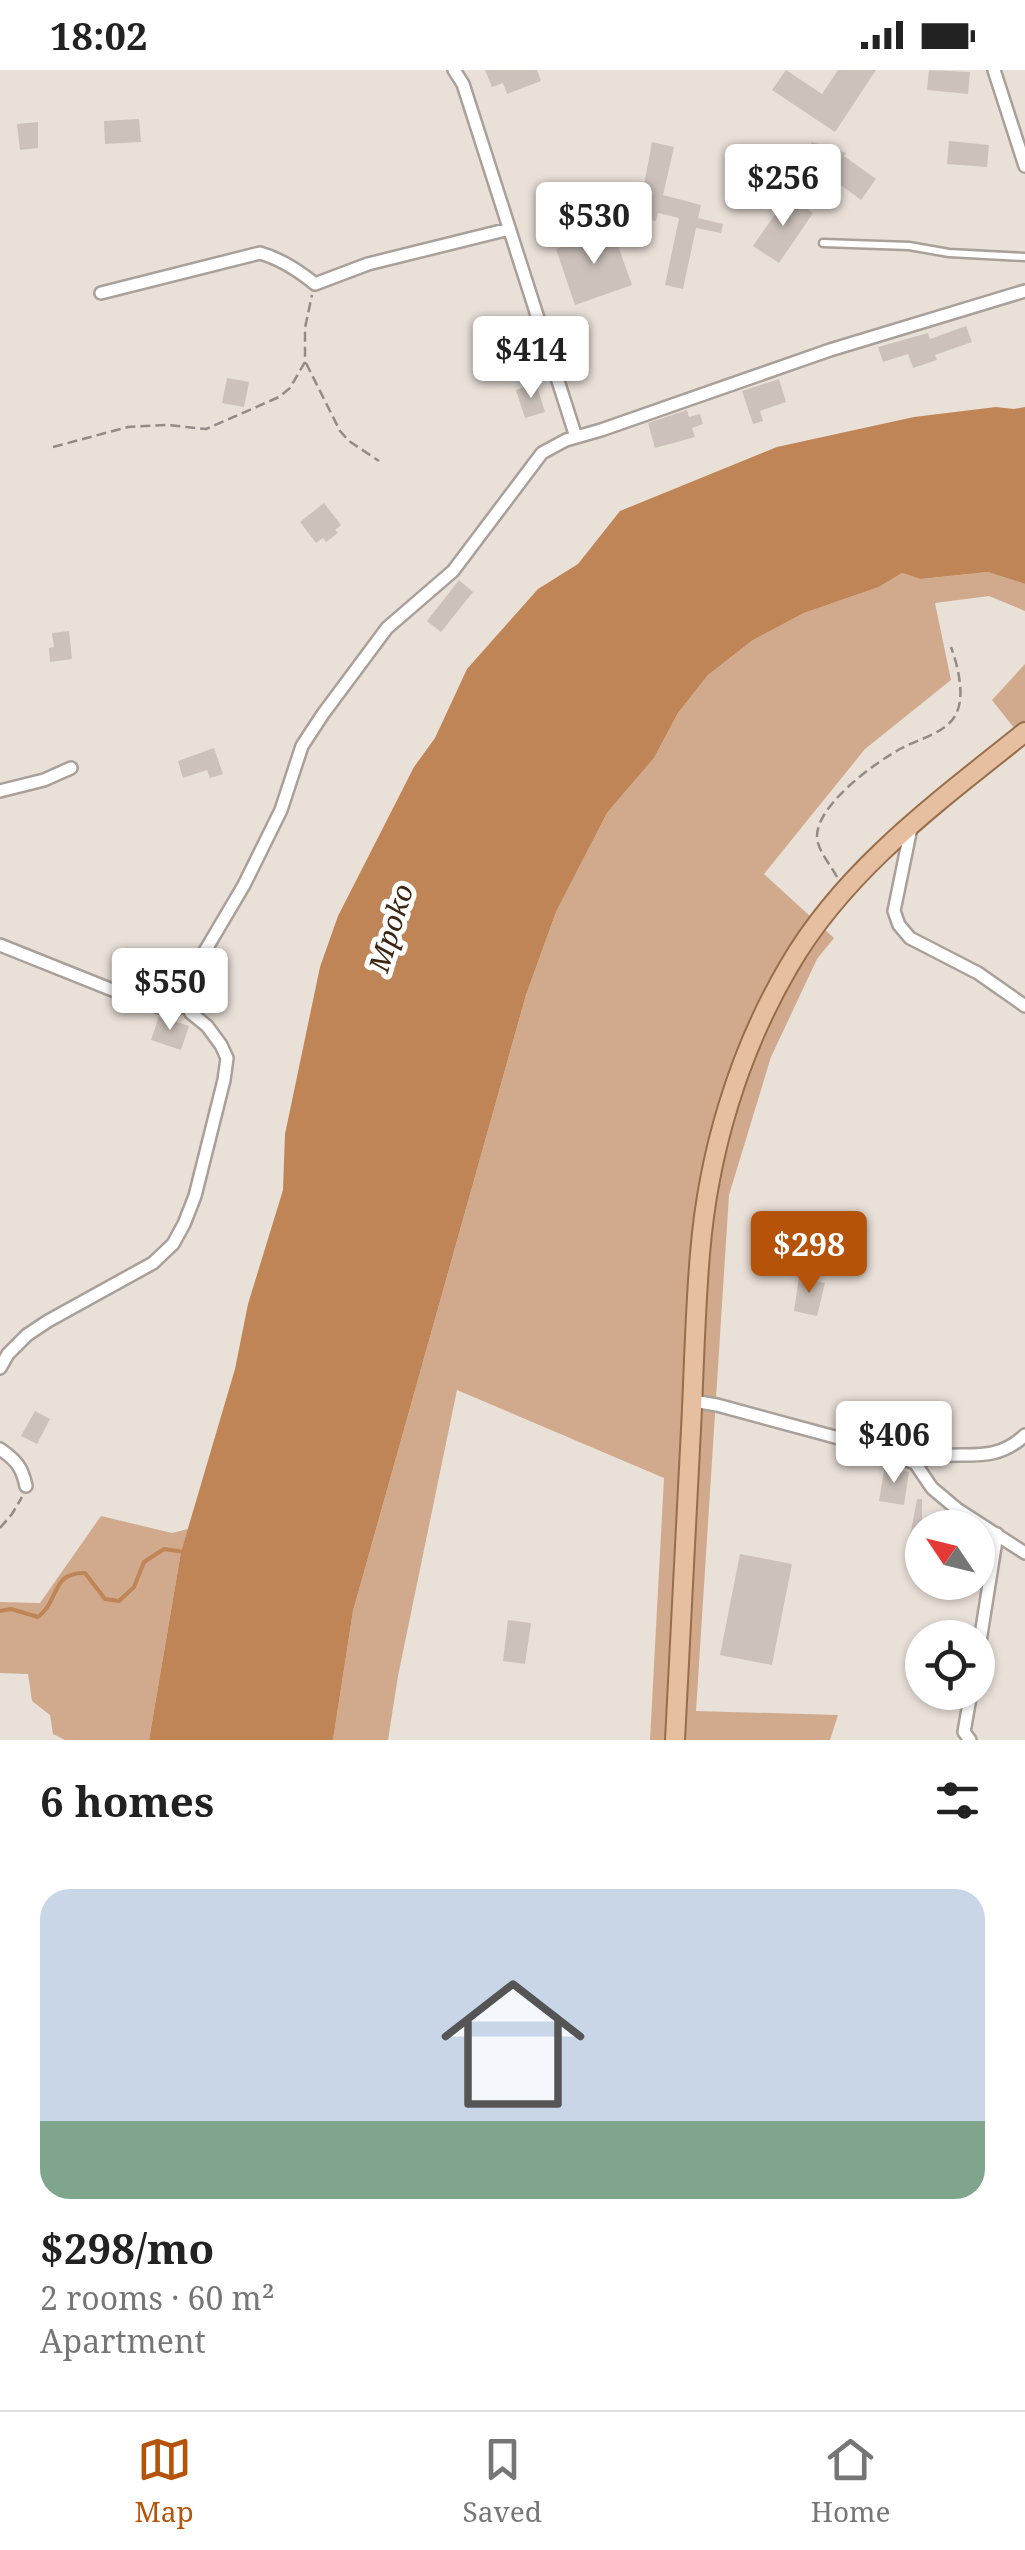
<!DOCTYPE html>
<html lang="en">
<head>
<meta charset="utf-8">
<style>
  body { margin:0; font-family:"Noto Serif",serif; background:#f6f6f6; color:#222; height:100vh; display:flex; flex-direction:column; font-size:38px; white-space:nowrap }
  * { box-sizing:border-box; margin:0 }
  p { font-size:32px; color:#767676 }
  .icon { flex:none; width:55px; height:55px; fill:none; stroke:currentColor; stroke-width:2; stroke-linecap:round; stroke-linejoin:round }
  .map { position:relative; height:1670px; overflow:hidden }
  .side { display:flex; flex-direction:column; background:#fff; flex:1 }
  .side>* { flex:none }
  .needle { width:65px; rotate:305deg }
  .tools { position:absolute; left:905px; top:1440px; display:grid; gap:20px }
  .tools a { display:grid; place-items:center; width:90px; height:90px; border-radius:50%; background:#fff; box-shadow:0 2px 8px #0004; font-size:50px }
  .price { position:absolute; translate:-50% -85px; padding:0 22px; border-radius:10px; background:#fff; color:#222; font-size:32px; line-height:65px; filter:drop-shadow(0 2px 5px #0008) }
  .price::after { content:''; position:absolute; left:50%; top:60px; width:30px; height:22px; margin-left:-15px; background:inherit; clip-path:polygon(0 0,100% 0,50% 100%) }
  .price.current { background:#b45309; color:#fff }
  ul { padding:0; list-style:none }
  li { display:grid; align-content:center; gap:20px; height:530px; padding:0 40px }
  li span { display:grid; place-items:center; height:310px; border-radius:30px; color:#555 }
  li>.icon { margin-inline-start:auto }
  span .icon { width:180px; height:180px; fill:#fffc; stroke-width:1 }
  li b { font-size:42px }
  h2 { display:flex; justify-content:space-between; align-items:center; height:120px; padding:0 40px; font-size:42px }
  .status { display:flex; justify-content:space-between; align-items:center; height:70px; padding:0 50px; background:#fff; direction:ltr }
  .status svg { height:28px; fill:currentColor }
  .menu { display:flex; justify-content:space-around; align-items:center; height:140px; border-top:2px solid #e0e0e0; background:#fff; font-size:28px; color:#767676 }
  .menu a { display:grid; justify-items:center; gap:5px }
  .menu .current { color:#b45309 }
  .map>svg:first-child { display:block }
  .green { fill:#d1aa8d }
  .water { fill:#bf8556 }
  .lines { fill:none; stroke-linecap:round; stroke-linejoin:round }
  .stream { stroke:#bf8556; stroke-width:4 }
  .building { fill:#ccc2bb }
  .lane-casing { stroke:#aaa09a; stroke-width:11 }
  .street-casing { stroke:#aaa09a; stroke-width:16 }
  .primary-casing { stroke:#986d4a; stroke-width:22 }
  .path { stroke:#928b86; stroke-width:2.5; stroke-dasharray:10 5; stroke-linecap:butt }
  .lane { stroke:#fff; stroke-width:6 }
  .street { stroke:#fff; stroke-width:11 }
  .primary { stroke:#e6bfa0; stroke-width:18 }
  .labels { text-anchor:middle; stroke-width:10; stroke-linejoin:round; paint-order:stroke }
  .water-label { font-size:28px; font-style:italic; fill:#3e2510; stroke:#fff }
</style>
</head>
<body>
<div class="status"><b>18:02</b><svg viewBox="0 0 49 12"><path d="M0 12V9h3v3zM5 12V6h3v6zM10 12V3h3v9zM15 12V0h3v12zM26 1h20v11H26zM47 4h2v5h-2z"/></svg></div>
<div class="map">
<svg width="1025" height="1670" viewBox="0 0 1025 1670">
  <rect width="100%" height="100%" fill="#e9e0d8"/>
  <path class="green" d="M988,502L1025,514V541L989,526L935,533L951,610L865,679L764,804L834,868L817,889L771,987L729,1125L696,1641L838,1645L830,1670H650L664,1408L457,1320L398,1606L388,1670H333L353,1541L526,925L556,842L607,743L654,688L678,643L708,605L753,570L804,543L879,517L902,503L922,509Z
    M1025,594V672L992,630Z
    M101,1446L172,1463L188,1459L181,1482L149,1670H65L53,1664L50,1645L32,1631L28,1604L0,1603V1532L40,1533Z"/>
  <path class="water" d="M996,337L1014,339L1025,337V514L988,502L921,509L902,503L879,517L804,543L753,570L708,605L678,643L654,688L607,743L556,842L526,925L353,1541L333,1670H149L181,1482L235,1299L248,1234L283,1120L285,1064L320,897L338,846L414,697L435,668L467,599L538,519L578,494L620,441L777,377L914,347Z"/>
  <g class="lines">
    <path class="stream" d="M0,1541L11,1539L38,1547C60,1530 51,1502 85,1503L105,1529L119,1531L134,1517L144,1492L164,1479L184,1482"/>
  </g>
  <path class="building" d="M485,0H537L541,11L507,24L503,13L492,17Z
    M786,0L822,24L838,0H876L835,62L772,20Z
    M929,0L970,2L968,24L927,20Z
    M139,49L141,72L105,74L104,51Z
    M38,52V78L20,80L17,54Z
    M949,71L989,75L987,97L947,94Z
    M652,72L674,77L663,125L701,135L698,148L723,154L721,163L696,158L683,219L665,215L679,148L658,143L656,151L638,147Z
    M812,72L846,83L844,86L876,109L861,130L831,108L828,112L816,103L818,100L804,85Z
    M788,125L813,143L779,193L753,176Z
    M612,159L632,215L575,235L556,179Z
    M966,256L972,272L935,285L937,290L913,298L908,284L883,292L878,277L928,263L930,269Z
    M227,308L249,312L244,337L222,333Z
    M779,309L786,332L760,341L763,351L753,354L742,321Z
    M536,313L545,342L525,348L516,320Z
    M687,340L689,347L700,344L703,354L692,358L695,367L655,378L648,353Z
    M324,433L341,455L335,460L338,463L326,472L323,468L316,473L300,452Z
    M459,510L473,522L441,562L427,551Z
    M69,561L72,589L50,592L49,578L54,577L52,563Z
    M214,678L223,704L210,708L207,700L183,708L178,691Z
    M159,946L189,956L181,980L151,970Z
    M799,1207L825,1213L817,1246L794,1241Z
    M35,1341L50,1349L37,1374L21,1366Z
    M885,1395L909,1402L904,1435L879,1431Z
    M917,1429H922V1491L906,1488Z
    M740,1484L792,1494L772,1595L720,1585Z
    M508,1550L531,1553L525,1594L503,1591Z"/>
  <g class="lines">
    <defs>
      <path id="lane" d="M823,173L909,176L949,183L1025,187"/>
      <path id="street" d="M454,0L463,14L576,367
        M994,0L1025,96
        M101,223L260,183C281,189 298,200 315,214L368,194L509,159
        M0,721L44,710L71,698
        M911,758L894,841L899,855L910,868L978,903L1025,936
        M0,875L135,929L167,939L188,936
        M0,1298L8,1284L27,1265L48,1251L153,1193L173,1174L184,1154L195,1126L224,1010L227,988L221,975L207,956L191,943L188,936L195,898L244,815L281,740L302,676L323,644L387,558L453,501L542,383L566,370L601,360L830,280L1025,221
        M693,1331L717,1335L835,1367L915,1393L932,1418L957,1439L1025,1483
        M0,1379C16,1390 22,1397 26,1416
        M915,1393C953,1374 989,1400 1025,1365
        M978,1584L997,1464
        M970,1670L964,1662L971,1622"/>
      <path id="primary" d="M675,1670C680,1566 686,1463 691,1359C694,1301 695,1242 700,1184C708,1084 738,983 789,896C845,799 939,731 1025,662"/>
    </defs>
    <use href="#lane" class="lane-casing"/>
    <use href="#street" class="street-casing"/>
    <use href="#primary" class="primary-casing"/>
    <path class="path" d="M306,293L340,361L349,371L379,391
      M53,377L128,357L167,355L206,359L279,327L290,318L305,292V258L312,225
      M837,807C831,796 821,784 818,773C808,740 877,691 902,678C919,669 945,663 955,646C966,628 958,596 951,577
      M0,1458L12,1444L22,1427"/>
    <use href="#lane" class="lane"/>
    <use href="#street" class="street"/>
    <use href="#primary" class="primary"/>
  </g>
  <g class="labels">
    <g class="water-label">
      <text transform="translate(391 858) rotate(-73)" y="10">Mpoko</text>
    </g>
  </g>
</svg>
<div class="tools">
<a><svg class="needle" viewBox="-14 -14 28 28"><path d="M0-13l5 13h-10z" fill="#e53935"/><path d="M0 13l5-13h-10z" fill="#767676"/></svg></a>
<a><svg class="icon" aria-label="locate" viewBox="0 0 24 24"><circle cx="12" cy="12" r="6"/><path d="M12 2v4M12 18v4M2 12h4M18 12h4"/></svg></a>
</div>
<b class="price" style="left:783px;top:159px">$256</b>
<b class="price" style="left:594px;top:197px">$530</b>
<b class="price" style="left:531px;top:331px">$414</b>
<b class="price" style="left:170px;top:963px">$550</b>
<b class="price current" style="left:809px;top:1226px">$298</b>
<b class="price" style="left:894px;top:1416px">$406</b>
</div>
<section class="side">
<h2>6 homes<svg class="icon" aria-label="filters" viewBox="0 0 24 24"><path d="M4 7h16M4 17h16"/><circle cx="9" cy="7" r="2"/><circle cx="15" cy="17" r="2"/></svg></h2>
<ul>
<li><span style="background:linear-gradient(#c9d6e8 75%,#7fa58c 0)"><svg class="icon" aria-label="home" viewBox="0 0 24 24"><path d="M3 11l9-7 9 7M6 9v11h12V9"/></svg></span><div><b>$298/mo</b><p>2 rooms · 60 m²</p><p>Apartment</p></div></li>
</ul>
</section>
<nav class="menu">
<a class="current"><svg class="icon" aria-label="map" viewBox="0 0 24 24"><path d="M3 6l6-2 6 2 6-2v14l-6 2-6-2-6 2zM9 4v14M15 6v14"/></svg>Map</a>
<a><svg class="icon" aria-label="saved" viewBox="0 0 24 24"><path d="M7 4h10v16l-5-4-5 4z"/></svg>Saved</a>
<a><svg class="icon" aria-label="home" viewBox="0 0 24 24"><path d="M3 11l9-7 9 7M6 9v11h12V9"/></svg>Home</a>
</nav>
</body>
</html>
